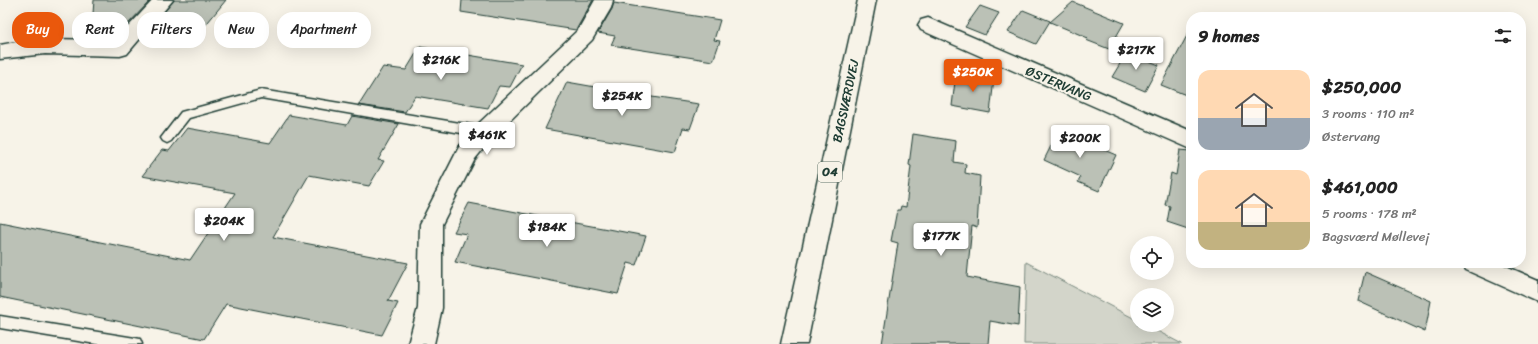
<!DOCTYPE html>
<html lang="en">
<head>
<meta charset="utf-8">
<style>
  body { margin:0; font-family:Sriracha,sans-serif; background:#f6f6f6; color:#222; height:100vh; display:flex; flex-direction:column; font-size:15px; white-space:nowrap }
  * { box-sizing:border-box; margin:0 }
  p { font-size:13px; color:#767676 }
  .icon { flex:none; width:22px; height:22px; fill:none; stroke:currentColor; stroke-width:2; stroke-linecap:round; stroke-linejoin:round }
  .map { position:relative; flex:1; overflow:hidden }
  .side { position:absolute; left:1186px; top:12px; width:340px; height:256px; display:flex; flex-direction:column; background:#fff; border-radius:16px; box-shadow:0 4px 16px #0002 }
  .side>* { flex:none }
  .hud { position:absolute; left:12px; top:12px; width:380px; height:36px; display:flex; gap:8px }
  .fabs { position:absolute; left:1130px; top:236px; display:grid; gap:8px }
  .fabs a { display:grid; place-items:center; width:44px; height:44px; border-radius:50%; background:#fff; box-shadow:0 4px 16px #0002; font-size:20px }
  .price { position:absolute; translate:-50% -34px; padding:0 9px; border-radius:4px; background:#fff; color:#222; font-size:13px; line-height:26px; filter:drop-shadow(0 1px 2px #0008) }
  .price::after { content:''; position:absolute; left:50%; top:24px; width:12px; height:9px; margin-left:-6px; background:inherit; clip-path:polygon(0 0,100% 0,50% 100%) }
  .price.on { background:#ea580c; color:#fff }
  ul { padding:0; list-style:none }
  li { display:flex; align-items:center; gap:12px; height:100px; padding:0 12px }
  li span { display:grid; place-items:center; flex:none; width:112px; height:80px; border-radius:12px; color:#555 }
  li>.icon { margin-inline-start:auto }
  span .icon { width:48px; height:48px; fill:#fffc; stroke-width:1 }
  li b { font-size:17px }
  h2 { display:flex; justify-content:space-between; align-items:center; height:48px; padding:0 12px; font-size:17px }
  .pill { padding:0 14px; border-radius:16px; background:#fff; box-shadow:0 4px 16px #0002; font-size:14px; line-height:36px }
  .pill.on { background:#ea580c; color:#fff }
  .map>svg:first-child { display:block }
  .green { fill:#d3d5ca; stroke:#79897f }
  .building { fill:#bbc1b6; stroke:#1f3d34 }
  .lines { fill:none; stroke-linecap:round; stroke-linejoin:round }
  .service-casing { stroke:#1f3d34; stroke-width:3 }
  .minor-casing { stroke:#1f3d34; stroke-width:3 }
  .primary-casing { stroke:#1f3d34; stroke-width:3 }
  .service { fill:#f7f3e8; fill-rule:evenodd }
  .minor { fill:#f7f3e8; fill-rule:evenodd }
  .primary { fill:#f7f3e8; fill-rule:evenodd }
  .labels { text-anchor:middle; stroke-width:4; stroke-linejoin:round; paint-order:stroke }
  .shield { fill:#f7f3e8; stroke:#60746a; stroke-width:1 }
  .shield-label { font-size:12px; font-weight:bold; fill:#1f3d34 }
  .street-label { font-size:13px; fill:#1f3d34; stroke:#f7f3e8 }
</style>
</head>
<body>
<div class="map">
<svg width="1538" height="344" viewBox="0 0 1538 344">
  <rect width="100%" height="100%" fill="#f7f3e8"/>
  <filter id="ink" filterUnits="userSpaceOnUse"><feTurbulence type="fractalNoise" baseFrequency=".025" numOctaves="2"/><feDisplacementMap in="SourceGraphic" scale="8" xChannelSelector="R" yChannelSelector="G"/><feConvolveMatrix kernelMatrix="1 2 1 2 8 2 1 2 1" color-interpolation-filters="sRGB"/></filter>
  <g filter="url(#ink)">
    <path class="green" d="M1026,262L1137,320V325H1146L1182,344H1024Z"/>
    <path class="building" d="M94,0H151L128,24H120L116,29L92,27Z
      M174,0H226L190,44L165,39L174,29L152,27Z
      M462,0H593L576,30L461,12Z
      M1073,2L1124,23L1109,49L1086,40L1088,38L1050,22Z
      M614,3L720,20L714,40L720,41L713,61L611,45L615,36L598,33L612,9Z
      M980,6L999,13L985,35L965,27Z
      M1023,10L1050,21L1036,44L1008,32Z
      M1191,28V97L1161,85Z
      M420,47L522,64L510,87L499,86L488,108L415,96L405,112L359,105L383,67L406,70Z
      M1127,52L1159,65L1145,91L1112,77Z
      M956,73L994,79L990,113L952,106Z
      M567,82L652,97L699,104L690,129L683,128L675,152L545,129Z
      M289,115L347,125L352,116L399,124L378,160L384,161L369,186L309,175L273,237L408,263L388,301L398,303L382,335L226,304L204,339L0,297V222L190,260L235,193L142,176L162,150L169,151L187,128L270,143Z
      M1060,128L1086,140L1085,142L1116,155L1099,191L1078,182L1081,177L1044,160Z
      M913,134L956,141L954,162L966,164L965,173L980,176L977,228L972,226L967,277L1020,287L1018,326L990,321L988,344H882L898,243L891,241L897,210H900L901,206L906,207L911,166L909,165Z
      M1180,150L1191,151V230L1167,222L1170,206L1165,205L1171,173L1176,175Z
      M469,203L564,221L646,236L636,265L628,263L618,294L455,262L467,234L454,232Z
      M1365,272L1431,301L1425,332L1358,301Z"/>
    <g class="lines">
      <defs>
        <path id="service" d="M261,90L484,127L488,129L490,132L488,135L484,137L261,98L189,118L171,141L167,143L163,141L161,138L181,112Z
          M0,316L135,338L140,339L142,344H96L0,328Z"/>
        <path id="minor" d="M153,0H173L127,54L120,56L45,54L0,59V45C38,37 76,39 115,41Z
          M595,0H613L611,8L592,40L492,138L475,159L442,224V308L434,344H408L418,308L420,224L459,147L476,126L578,30Z
          M928,18L1191,131V149L921,30L918,25L921,20Z
          M1462,263H1499L1538,280V302L1466,270Z"/>
        <path id="primary" d="M858,0H876L807,344H781Z"/>
      </defs>
      <use href="#service" class="service-casing"/>
      <use href="#minor" class="minor-casing"/>
      <use href="#primary" class="primary-casing"/>
      <use href="#service" class="service"/>
      <use href="#minor" class="minor"/>
      <use href="#primary" class="primary"/>
    </g>
  </g>
  <g class="labels">
    <rect class="shield" x="818" y="162" width="24" height="20" rx="3"/>
    <g class="shield-label">
      <text x="830" y="176">O4</text>
    </g>
    <g class="street-label">
      <text transform="translate(1059 83) rotate(23)" y="5">ØSTERVANG</text>
      <text transform="translate(845 101) rotate(-78)" y="5">BAGSVÆRDVEJ</text>
    </g>
  </g>
</svg>
<div class="fabs">
<a><svg class="icon" aria-label="locate" viewBox="0 0 24 24"><circle cx="12" cy="12" r="6"/><path d="M12 2v4M12 18v4M2 12h4M18 12h4"/></svg></a>
<a><svg class="icon" aria-label="layers" viewBox="0 0 24 24"><path d="M12 4l9 5-9 5-9-5zM3 14l9 5 9-5"/></svg></a>
</div>
<b class="price" style="left:1136px;top:71px">$217K</b>
<b class="price" style="left:441px;top:81px">$216K</b>
<b class="price on" style="left:973px;top:93px">$250K</b>
<b class="price" style="left:622px;top:117px">$254K</b>
<b class="price" style="left:487px;top:156px">$461K</b>
<b class="price" style="left:1080px;top:159px">$200K</b>
<b class="price" style="left:224px;top:242px">$204K</b>
<b class="price" style="left:547px;top:248px">$184K</b>
<b class="price" style="left:941px;top:257px">$177K</b>
<div class="hud">
<a class="pill on">Buy</a>
<a class="pill">Rent</a>
<a class="pill">Filters</a>
<a class="pill">New</a>
<a class="pill">Apartment</a>
</div>
<section class="side">
<h2>9 homes<svg class="icon" aria-label="filters" viewBox="0 0 24 24"><path d="M4 7h16M4 17h16"/><circle cx="9" cy="7" r="2"/><circle cx="15" cy="17" r="2"/></svg></h2>
<ul>
<li><span style="background:linear-gradient(#ffd9b3 60%,#9aa5b1 0)"><svg class="icon" aria-label="home" viewBox="0 0 24 24"><path d="M3 11l9-7 9 7M6 9v11h12V9"/></svg></span><div><b>$250,000</b><p>3 rooms · 110 m²</p><p>Østervang</p></div></li>
<li><span style="background:linear-gradient(#ffd9b3 65%,#c2b280 0)"><svg class="icon" aria-label="home" viewBox="0 0 24 24"><path d="M3 11l9-7 9 7M6 9v11h12V9"/></svg></span><div><b>$461,000</b><p>5 rooms · 178 m²</p><p>Bagsværd Møllevej</p></div></li>
</ul>
</section>
</div>
</body>
</html>
